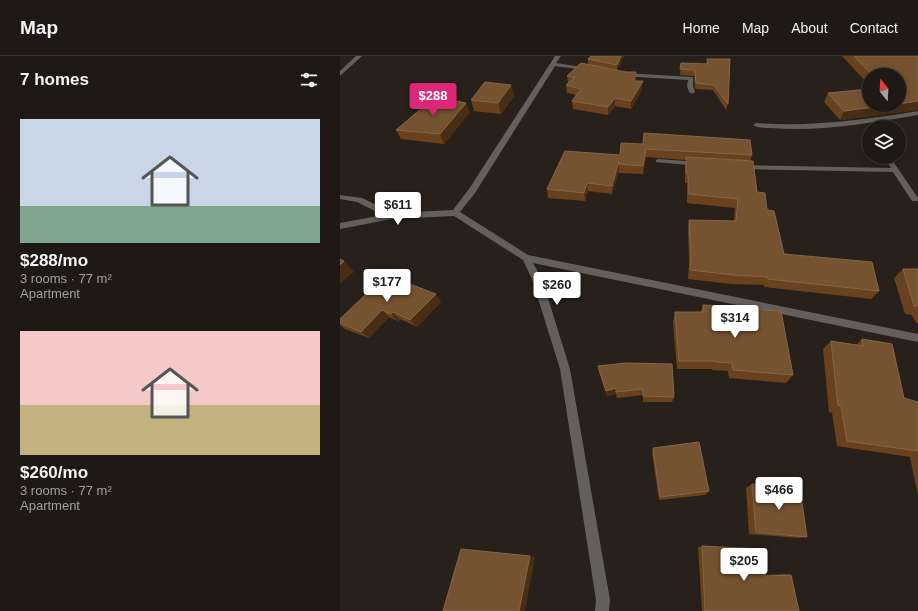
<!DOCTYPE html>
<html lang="en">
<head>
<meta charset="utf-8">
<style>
  body { margin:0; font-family:Helvetica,sans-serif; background:#2b2622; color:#f1f3f6; height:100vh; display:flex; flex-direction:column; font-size:15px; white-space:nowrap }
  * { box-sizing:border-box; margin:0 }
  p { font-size:13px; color:#a1a0a0 }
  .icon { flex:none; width:22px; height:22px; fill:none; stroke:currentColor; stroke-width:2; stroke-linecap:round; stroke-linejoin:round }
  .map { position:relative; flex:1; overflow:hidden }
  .side { display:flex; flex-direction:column; background:#1e1914; width:340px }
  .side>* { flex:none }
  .needle { width:26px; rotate:342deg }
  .fabs { position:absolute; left:522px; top:12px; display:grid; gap:8px }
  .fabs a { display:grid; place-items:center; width:44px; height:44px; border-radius:50%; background:#1e1914; box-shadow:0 2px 10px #0003,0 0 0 1px #3c3834; font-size:20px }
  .price { position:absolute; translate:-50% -34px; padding:0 9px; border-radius:4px; background:#fff; color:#222; font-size:13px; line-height:26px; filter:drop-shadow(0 1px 2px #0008) }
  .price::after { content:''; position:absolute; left:50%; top:24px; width:12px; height:9px; margin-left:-6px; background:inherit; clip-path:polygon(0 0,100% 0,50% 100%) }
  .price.selected { background:#db2777; color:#fff }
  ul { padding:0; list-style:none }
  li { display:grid; align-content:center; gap:8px; height:212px; padding:0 20px }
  li span { display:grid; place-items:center; height:124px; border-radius:0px; color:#555 }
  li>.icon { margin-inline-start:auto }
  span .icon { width:72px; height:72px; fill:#fffc; stroke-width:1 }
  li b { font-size:17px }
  h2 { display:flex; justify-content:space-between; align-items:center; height:48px; padding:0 20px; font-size:17px }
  header { display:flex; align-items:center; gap:24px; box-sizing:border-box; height:56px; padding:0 20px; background:#1e1914; border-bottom:1px solid #3c3834 }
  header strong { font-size:19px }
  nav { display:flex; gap:22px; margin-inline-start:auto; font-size:14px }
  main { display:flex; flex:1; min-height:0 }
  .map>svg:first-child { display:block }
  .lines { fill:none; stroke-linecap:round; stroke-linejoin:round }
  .minor { fill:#625f5c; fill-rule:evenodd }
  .wall { fill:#69421d }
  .shaded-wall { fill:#4a2e14 }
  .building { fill:#755230; stroke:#856649 }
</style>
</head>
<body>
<header>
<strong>Map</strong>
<nav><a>Home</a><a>Map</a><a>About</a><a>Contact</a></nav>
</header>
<main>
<section class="side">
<h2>7 homes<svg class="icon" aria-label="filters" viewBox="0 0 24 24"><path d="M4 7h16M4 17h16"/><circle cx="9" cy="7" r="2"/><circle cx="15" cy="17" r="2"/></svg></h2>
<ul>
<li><span style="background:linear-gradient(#c9d6e8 70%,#7fa58c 0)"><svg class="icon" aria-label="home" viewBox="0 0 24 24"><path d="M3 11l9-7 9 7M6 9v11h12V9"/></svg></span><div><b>$288/mo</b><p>3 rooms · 77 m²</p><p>Apartment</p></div></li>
<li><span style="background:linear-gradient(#f6c9c9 60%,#c2b280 0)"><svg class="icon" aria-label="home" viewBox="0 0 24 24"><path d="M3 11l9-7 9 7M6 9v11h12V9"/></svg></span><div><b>$260/mo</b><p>3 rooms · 77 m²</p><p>Apartment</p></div></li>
</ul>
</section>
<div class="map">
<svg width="578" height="555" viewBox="0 0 578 555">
  <rect width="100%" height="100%" fill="#28211b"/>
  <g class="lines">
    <path class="minor" d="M16,0H22L0,20V15Z
      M215,0H221L216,7L254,13L251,15L215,10L135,137L120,156L188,199L578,278V286L193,207L202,223L230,313L270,544L269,555H255L256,544L220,313L192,223L183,204L114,160L52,163L0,173V167L43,159L17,146L0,143V139L22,142L53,157L113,154L129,133Z
      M283,17L353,21V30L355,36L352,38L349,36L347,30L348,24L281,20L280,19Z
      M578,55V59C530,67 480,76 431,72C425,72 417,72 413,69L416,67C471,71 524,64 578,55Z
      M544,101H550L578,142V145H572L553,116L401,113L397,111L401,109L551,112Z
      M318,103L359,106L363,108L359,110L316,106V104Z"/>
  </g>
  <path class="wall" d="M284,0L277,14L296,25L302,33L291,53L275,50L268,59L233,53L232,45L236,39L227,37L226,29L228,27L227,20L248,8V3Z
    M502,0H578V54L500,64L484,46L488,37L529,49L559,19H529V29Z
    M367,3L388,48L386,54L373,34L355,33L354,20L340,19L341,7L366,8Z
    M171,29L174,40L161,58L134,55L131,44Z
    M130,56L104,88L61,83L56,74Z
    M281,87L412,99L410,105L417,136L427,154L444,198L539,235L531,243L424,231V229L391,228L348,223L349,208L348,173L349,164L394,165L395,152L347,147V127H345V110L346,104L306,101L303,118L279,117V115L272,138L248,135L245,145L208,142L207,133L280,99Z
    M563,213H578V267H576L572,259L565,258L554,222Z
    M46,219L101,246L77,271L60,263L58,265L49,261L29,282L5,273L0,269V263Z
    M363,249L383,252L453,319L446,327L389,322L388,315L372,314V313H337L333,266L335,256H361Z
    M522,283L564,342L578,346V440L570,401L497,390L492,357L489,356L483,293L491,285L516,289Z
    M258,310L334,341L332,346H303V339L277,342L276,338L267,340L259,316Z
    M313,392L369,435L365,439L319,444L312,397Z
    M412,428L467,481L458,482L409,478L406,432Z
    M362,490L426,519L444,518L451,519L459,555H362L358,491Z"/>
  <path class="shaded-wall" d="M281,0H284L277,14V9Z
    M296,16V24L294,32V25Z
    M303,25L302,33L291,53V45Z
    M171,29L174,40L161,58L158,47Z
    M275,42V50L268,59V51Z
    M578,45V54L500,64L504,55L549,49H559V48Z
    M126,47L130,56L104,88L100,78Z
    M306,93V101L303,118V110Z
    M279,105V115L272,138V130Z
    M247,127L248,135L245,145L244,137Z
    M4,205L14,216L0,227V209Z
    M96,238L101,246L77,271L70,264Z
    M42,254L49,261L29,282L21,276Z
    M53,256L60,263L58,265L51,258Z
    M276,332V338L267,340L266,335Z
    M190,500L195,501L185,555H179Z"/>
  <path class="building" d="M251,0H281L277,9L248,3Z
    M514,0H578V45L559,48V19H532Z
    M367,3H390L388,48L374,29L356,27L355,14L340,13L341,7L368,8Z
    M241,7L286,16H296L294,25H303L291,45L275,42L268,51L232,45L241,33L226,29L235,22L227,20Z
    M145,26L171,29L158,47L131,44Z
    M529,33V49H549L504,55L488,37Z
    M95,41L126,47L100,78L56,74Z
    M304,77L410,84L412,99L306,93L303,110L279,108V105L272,130L247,127L244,137L207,133L225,95L280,99L281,87L303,88Z
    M346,101L413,105L417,136L425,137L427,154L434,155L444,198L532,206L539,235L428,223V221L394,219L350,214L351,200L349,164L396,165L398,143L349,138L348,118L346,117Z
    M0,203L4,205L0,209Z
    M563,213H578V250H574Z
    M46,219L96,238L70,264L53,256L51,258L42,254L21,276L0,267V263Z
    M363,249L382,250L383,252L441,255L453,319L393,314L392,307L376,306L375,305H339L335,256H363Z
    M522,283L552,288L564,342L578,346V395L507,385L501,350L498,349L491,285L523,290Z
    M286,307L332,308L334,341L303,340V333L276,336V332L266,335L258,310Z
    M359,386L369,435L320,441L313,392Z
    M412,428L460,433L467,481L416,476Z
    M362,490L421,493L426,520L451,519L459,555H365Z
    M121,493L190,500L179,555H103Z"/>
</svg>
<div class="fabs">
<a><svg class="needle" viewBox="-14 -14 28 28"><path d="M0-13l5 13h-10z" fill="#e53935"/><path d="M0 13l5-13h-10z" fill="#a1a0a0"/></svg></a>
<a><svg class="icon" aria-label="layers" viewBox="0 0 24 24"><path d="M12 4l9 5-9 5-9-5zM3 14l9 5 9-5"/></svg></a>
</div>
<b class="price selected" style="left:93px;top:61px">$288</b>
<b class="price" style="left:58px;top:170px">$611</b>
<b class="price" style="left:47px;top:247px">$177</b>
<b class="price" style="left:217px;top:250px">$260</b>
<b class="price" style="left:395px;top:283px">$314</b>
<b class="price" style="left:439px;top:455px">$466</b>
<b class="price" style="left:404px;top:526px">$205</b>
</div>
</main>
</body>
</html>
